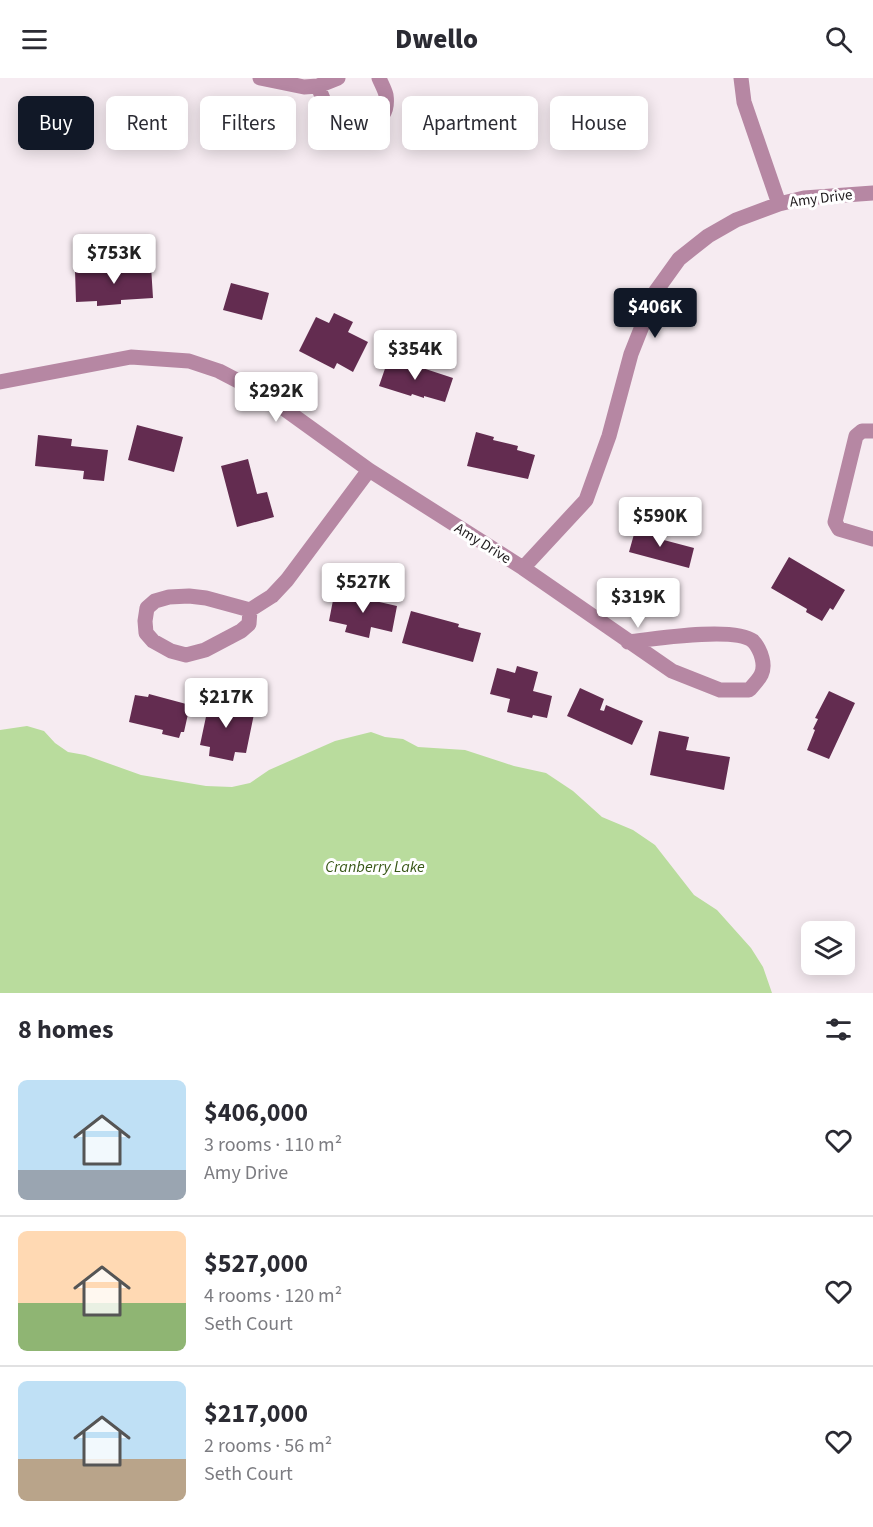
<!DOCTYPE html>
<html lang="en">
<head>
<meta charset="utf-8">
<style>
  body { margin:0; font-family:"Source Sans 3",sans-serif; background:#f2f2f3; color:#2b2b33; height:100vh; display:flex; flex-direction:column; font-size:22px; white-space:nowrap }
  * { box-sizing:border-box; margin:0 }
  p { font-size:20px; color:#7c7c81 }
  .icon { flex:none; width:33px; height:33px; fill:none; stroke:currentColor; stroke-width:2; stroke-linecap:round; stroke-linejoin:round }
  .map { position:relative; height:915px; overflow:hidden }
  .side { display:flex; flex-direction:column; background:#fff; flex:1 }
  .side>* { flex:none }
  .hud { position:absolute; left:18px; top:18px; width:837px; height:54px; display:flex; gap:12px }
  .buttons { position:absolute; left:801px; top:843px; display:grid; gap:12px }
  .buttons a { display:grid; place-items:center; width:54px; height:54px; border-radius:9px; background:#fff; box-shadow:0 3px 15px #0003; font-size:30px }
  .price { position:absolute; translate:-50% -51px; padding:0 14px; border-radius:6px; background:#fff; color:#222; font-size:20px; line-height:39px; filter:drop-shadow(0 2px 3px #0008) }
  .price::after { content:''; position:absolute; left:50%; top:36px; width:18px; height:14px; margin-left:-9px; background:inherit; clip-path:polygon(0 0,100% 0,50% 100%) }
  .price.selected { background:#111827; color:#fff }
  ul { padding:0; list-style:none }
  li { display:flex; align-items:center; gap:18px; height:150px; padding:0 18px }
  li+li { border-top:2px solid #e1e1e2 }
  li span { display:grid; place-items:center; flex:none; width:168px; height:120px; border-radius:9px; color:#555 }
  li>.icon { margin-inline-start:auto }
  span .icon { width:72px; height:72px; fill:#fffc; stroke-width:1 }
  li b { font-size:26px }
  h2 { display:flex; justify-content:space-between; align-items:center; height:72px; padding:0 18px; font-size:26px }
  .pill { padding:0 21px; border-radius:9px; background:#fff; box-shadow:0 3px 15px #0003; font-size:21px; line-height:54px }
  .pill.selected { background:#111827; color:#fff }
  header { display:flex; justify-content:space-between; align-items:center; height:78px; padding:0 18px; background:#fff; font-size:27px; font-weight:800 }
  .map>svg:first-child { display:block }
  .water { fill:#b9dc9d }
  .building { fill:#632c50 }
  .lines { fill:none; stroke-linecap:round; stroke-linejoin:round }
  .minor { stroke:#b687a3; stroke-width:15 }
  .labels { text-anchor:middle; stroke-width:6; stroke-linejoin:round; paint-order:stroke }
  .street-label { font-size:15px; fill:#201c1e; stroke:#fff }
  .water-label { font-size:16px; font-style:italic; fill:#385717; stroke:#fff }
</style>
</head>
<body>
<header><svg class="icon" aria-label="menu" viewBox="0 0 24 24"><path d="M4 6h16M4 12h16M4 18h16"/></svg>Dwello<svg class="icon" aria-label="search" viewBox="0 0 24 24"><circle cx="10" cy="10" r="6"/><path d="M15 15l6 6"/></svg></header>
<div class="map">
<svg width="873" height="915" viewBox="0 0 873 915">
  <rect width="100%" height="100%" fill="#f6ebf1"/>
  <path class="water" d="M27,648L44,653L55,665L68,674L85,677L141,697L206,708L232,709L250,705L269,692L335,663L371,654L385,659L403,661L418,669L465,672L514,688L546,695L573,713L602,739L633,752L655,767L694,817L717,832L751,870L763,889L772,915H0V652Z"/>
  <path class="building" d="M151,188L153,220L121,222V226L97,228V223L76,224L75,192Z
    M231,205L269,215L262,242L223,232Z
    M334,235L353,244L348,254L368,264L353,294L337,285L334,291L299,273L316,239L329,245Z
    M389,279L453,300L445,324L424,318V320L412,316L411,318L379,308Z
    M137,347L183,359L174,394L128,382Z
    M476,354L494,359L493,362L518,368L517,372L535,377L528,401L467,388Z
    M38,357L72,361L71,368L108,372L104,403L83,401L84,393L35,388Z
    M248,381L257,416L267,414L274,439L237,449L221,388Z
    M636,449L661,456L660,461L694,470L689,490L629,474Z
    M789,479L845,512L833,532L830,530L822,543L806,534L807,531L771,510Z
    M355,511L377,516L375,523L397,528L392,554L371,549L369,560L345,554L347,547L329,543L334,517L353,521Z
    M411,533L459,546L458,549L481,555L473,584L402,565Z
    M517,588L538,594L533,613L552,618L547,640L533,637L532,640L507,634L510,621L490,616L497,590L515,595Z
    M580,610L604,621L600,632L604,633L606,627L643,643L632,667L567,638Z
    M829,613L855,625L829,681L807,672L815,652L813,651L818,641L815,640Z
    M211,615L230,619L227,630L254,636L246,675L235,674L233,683L209,678L210,669L200,667Z
    M149,616L190,627L184,654H181L179,660L162,656L163,652L129,644L135,617L148,619Z
    M659,653L689,659L686,672L730,679L724,712L650,697Z"/>
  <g class="lines">
    <path class="minor" d="M260,0L304,9L318,8L338,0
      M741,0L744,24L779,126
      M318,8C322,18 325,30 334,37C354,53 391,51 386,17C385,12 381,5 379,0
      M0,304L131,279L189,283L219,293L265,317L369,392L523,490L672,593L720,612H749C759,601 766,595 762,580C761,575 757,567 753,563C734,548 653,561 628,564
      M873,353H862L856,358L835,444L839,451L873,461
      M523,490L586,422L609,358L631,276L656,213L679,181L708,158L736,142L779,126L804,120L873,115
      M250,532L249,546L241,553L205,572L186,577L171,573L153,563L146,555L145,543L147,530L155,523L169,519L189,518L206,520L250,532L272,518L287,502L369,392"/>
  </g>
  <g class="labels">
    <g class="street-label">
      <text transform="translate(821 120) rotate(-7)" y="5">Amy Drive</text>
      <text transform="translate(483 465) rotate(32)" y="5">Amy Drive</text>
    </g>
    <g class="water-label">
      <text x="375" y="794">Cranberry Lake</text>
    </g>
  </g>
</svg>
<div class="buttons">
<a><svg class="icon" aria-label="layers" viewBox="0 0 24 24"><path d="M12 4l9 5-9 5-9-5zM3 14l9 5 9-5"/></svg></a>
</div>
<b class="price" style="left:114px;top:207px">$753K</b>
<b class="price selected" style="left:655px;top:261px">$406K</b>
<b class="price" style="left:415px;top:303px">$354K</b>
<b class="price" style="left:276px;top:345px">$292K</b>
<b class="price" style="left:660px;top:470px">$590K</b>
<b class="price" style="left:363px;top:536px">$527K</b>
<b class="price" style="left:638px;top:551px">$319K</b>
<b class="price" style="left:226px;top:651px">$217K</b>
<div class="hud">
<a class="pill selected">Buy</a>
<a class="pill">Rent</a>
<a class="pill">Filters</a>
<a class="pill">New</a>
<a class="pill">Apartment</a>
<a class="pill">House</a>
</div>
</div>
<section class="side">
<h2>8 homes<svg class="icon" aria-label="filters" viewBox="0 0 24 24"><path d="M4 7h16M4 17h16"/><circle cx="9" cy="7" r="2"/><circle cx="15" cy="17" r="2"/></svg></h2>
<ul>
<li><span style="background:linear-gradient(#bfe0f5 75%,#9aa5b1 0)"><svg class="icon" aria-label="home" viewBox="0 0 24 24"><path d="M3 11l9-7 9 7M6 9v11h12V9"/></svg></span><div><b>$406,000</b><p>3 rooms · 110 m²</p><p>Amy Drive</p></div><svg class="icon" aria-label="heart" viewBox="0 0 24 24"><path d="M12 20l-8-8c-3-5 5-10 8-4 3-6 11-1 8 4z"/></svg></li>
<li><span style="background:linear-gradient(#ffd9b3 60%,#8fb573 0)"><svg class="icon" aria-label="home" viewBox="0 0 24 24"><path d="M3 11l9-7 9 7M6 9v11h12V9"/></svg></span><div><b>$527,000</b><p>4 rooms · 120 m²</p><p>Seth Court</p></div><svg class="icon" aria-label="heart" viewBox="0 0 24 24"><path d="M12 20l-8-8c-3-5 5-10 8-4 3-6 11-1 8 4z"/></svg></li>
<li><span style="background:linear-gradient(#bfe0f5 65%,#b9a48a 0)"><svg class="icon" aria-label="home" viewBox="0 0 24 24"><path d="M3 11l9-7 9 7M6 9v11h12V9"/></svg></span><div><b>$217,000</b><p>2 rooms · 56 m²</p><p>Seth Court</p></div><svg class="icon" aria-label="heart" viewBox="0 0 24 24"><path d="M12 20l-8-8c-3-5 5-10 8-4 3-6 11-1 8 4z"/></svg></li>
</ul>
</section>
</body>
</html>
